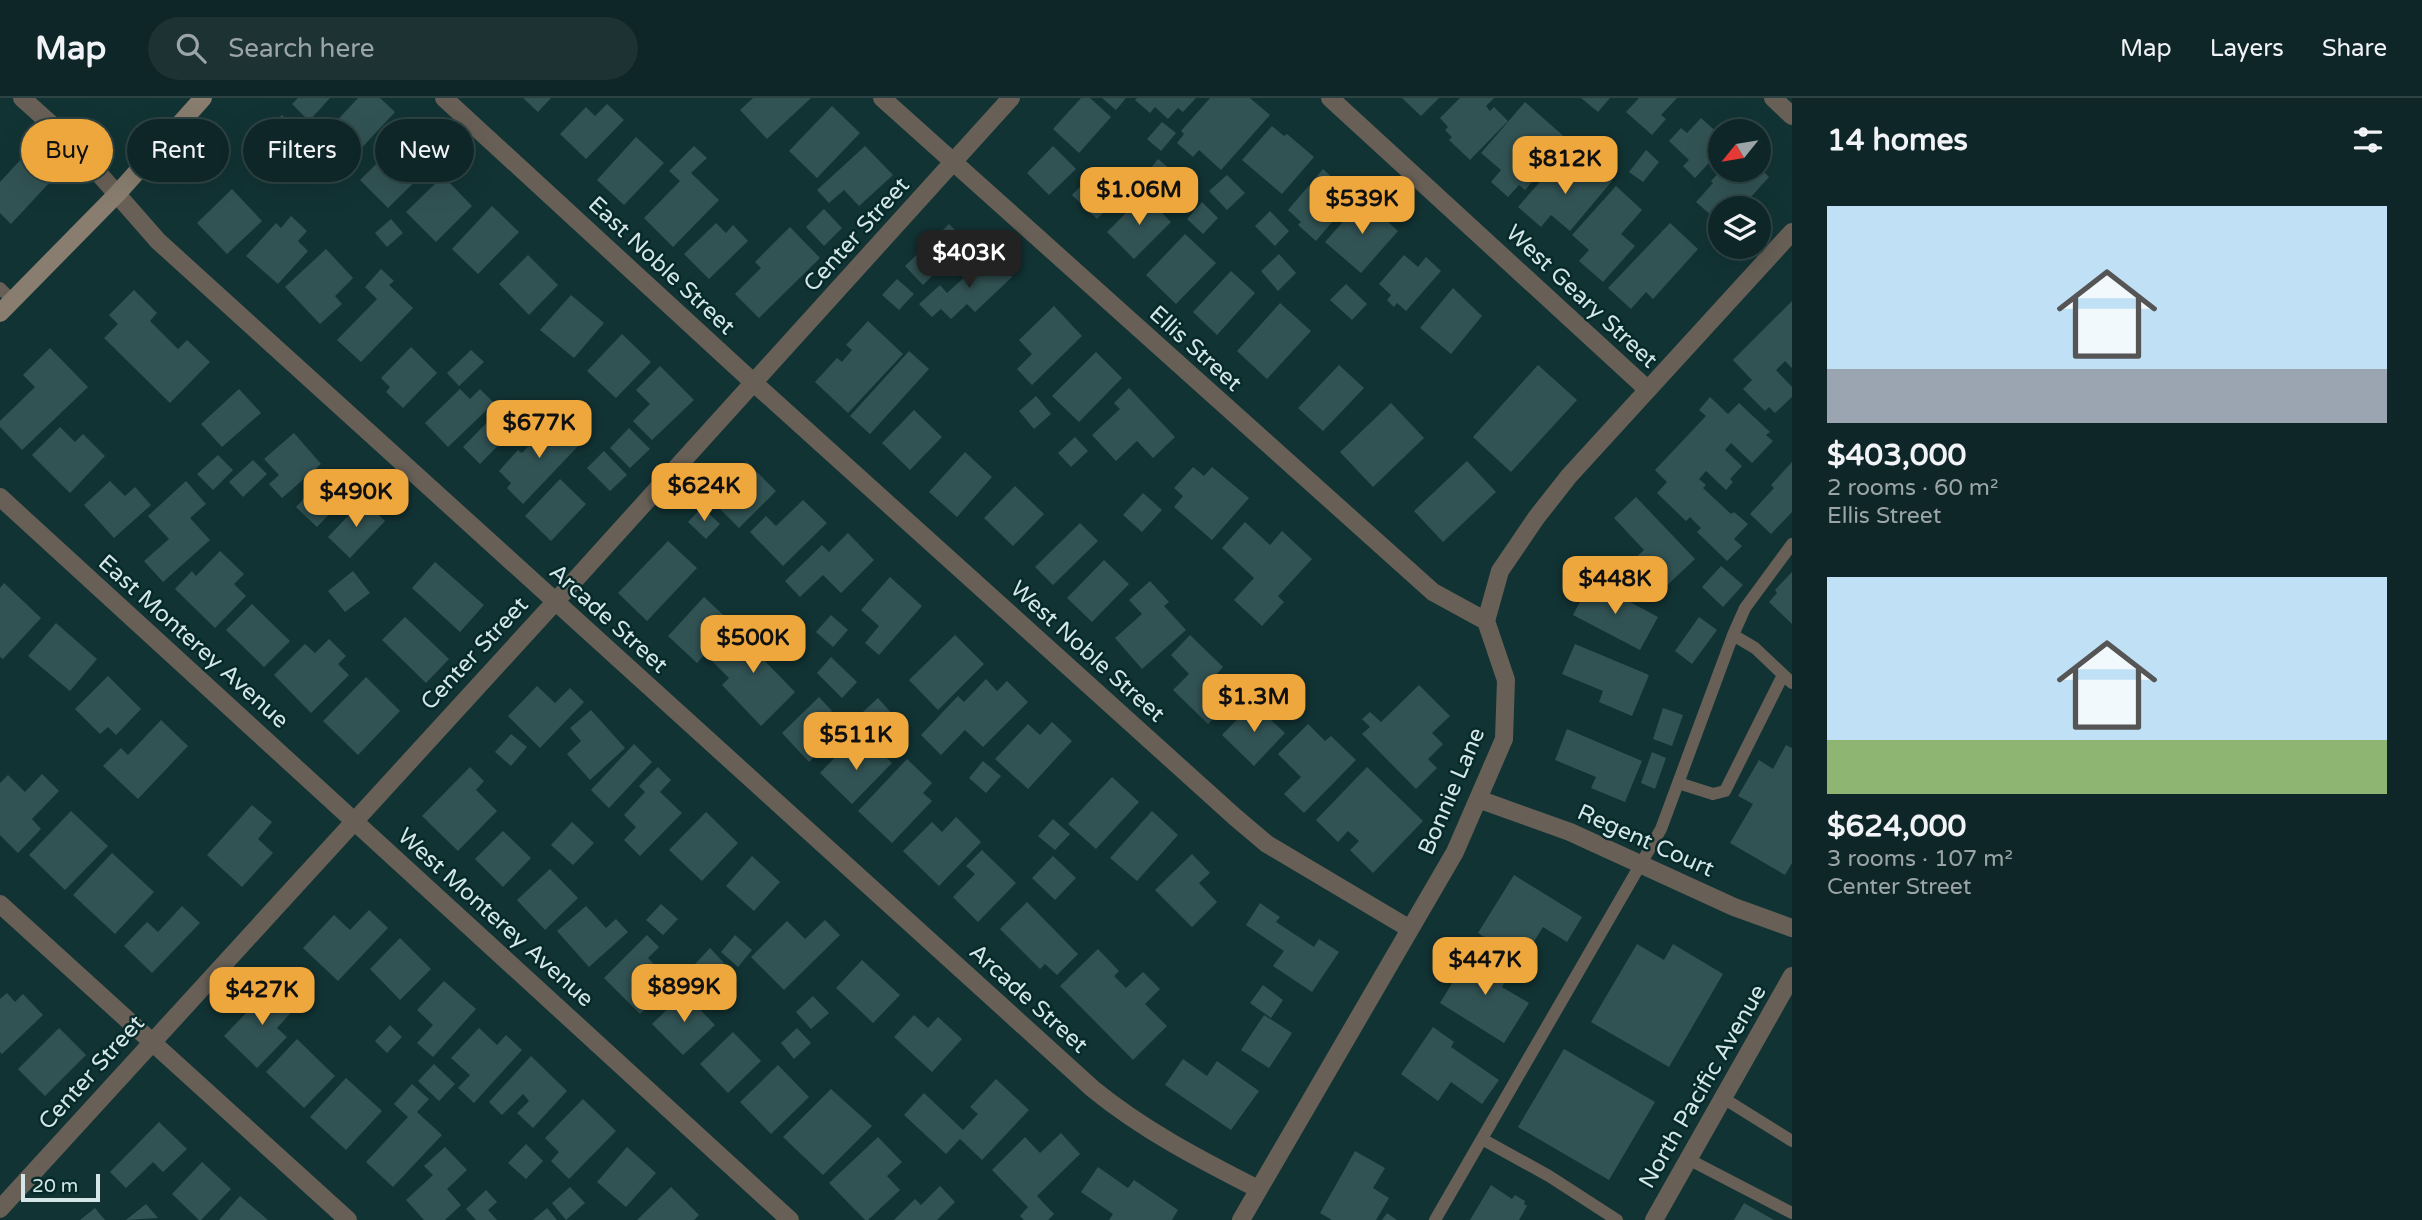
<!DOCTYPE html>
<html lang="en">
<head>
<meta charset="utf-8">
<style>
  body { margin:0; font-family:"Varela Round",sans-serif; background:#1c3233; color:#f1f3f6; height:100vh; display:flex; flex-direction:column; font-size:26px; white-space:nowrap }
  * { box-sizing:border-box; margin:0 }
  p { font-size:23px; color:#9ba5a7 }
  .icon { flex:none; width:38px; height:38px; fill:none; stroke:currentColor; stroke-width:2; stroke-linecap:round; stroke-linejoin:round }
  .map { position:relative; flex:1; overflow:hidden }
  .details { display:flex; flex-direction:column; background:#0e2627; width:630px }
  .details>* { flex:none }
  .banner { position:absolute; left:21px; top:21px; width:665px; height:63px; display:flex; gap:14px }
  .needle { width:46px; rotate:240deg }
  .fabs { position:absolute; left:1708px; top:21px; display:grid; gap:14px }
  .fabs a { display:grid; place-items:center; width:63px; height:63px; border-radius:50%; background:#0e2627; box-shadow:0 7px 28px #0002,0 0 0 2px #2e4344; font-size:35px }
  .scale { position:absolute; left:21px; bottom:18px; width:79px; box-sizing:border-box; padding-left:7px; border:4px solid #d4e6e7; border-top:0; font-size:19px; line-height:24px; white-space:nowrap; color:#d4e6e7; -webkit-text-stroke:5px #06292a; paint-order:stroke }
  .price { position:absolute; translate:-50% -60px; padding:0 16px; border-radius:14px; background:#eea73d; color:#111; font-size:23px; line-height:46px; filter:drop-shadow(0 2px 4px #0008) }
  .price::after { content:''; position:absolute; left:50%; top:42px; width:21px; height:16px; margin-left:-10px; background:inherit; clip-path:polygon(0 0,100% 0,50% 100%) }
  .price.on { background:#222; color:#fff }
  ul { padding:0; list-style:none }
  li { display:grid; align-content:center; gap:14px; height:371px; padding:0 35px }
  li span { display:grid; place-items:center; height:217px; border-radius:0px; color:#555 }
  li>.icon { margin-inline-start:auto }
  span .icon { width:126px; height:126px; fill:#fffc; stroke-width:1 }
  li b { font-size:30px }
  h2 { display:flex; justify-content:space-between; align-items:center; height:84px; padding:0 35px; font-size:30px }
  .chip { padding:0 24px; border-radius:32px; background:#0e2627; box-shadow:0 7px 28px #0002,0 0 0 2px #2e4344; font-size:24px; line-height:63px }
  .chip.on { background:#eea73d; color:#111 }
  header { display:flex; align-items:center; gap:42px; box-sizing:border-box; height:98px; padding:0 35px; background:#0e2627; border-bottom:2px solid #2e4344 }
  header strong { font-size:33px }
  nav { display:flex; gap:38px; margin-inline-start:auto; font-size:24px }
  .search { width:490px; height:63px; background:#1c3233; display:flex; align-items:center; gap:18px; box-sizing:border-box; padding:0 24px; border-radius:38px; color:#9ba5a7; font-size:26px }
  main { display:flex; flex:1; min-height:0 }
  .map>svg:first-child { display:block }
  .building { fill:#325354 }
  .lines { fill:none; stroke-linecap:round; stroke-linejoin:round }
  .service { stroke:#686057; stroke-width:12 }
  .minor { stroke:#686057; stroke-width:18 }
  .tertiary { stroke:#686057; stroke-width:18 }
  .secondary { stroke:#887d6e; stroke-width:18 }
  .labels { text-anchor:middle; stroke-width:5; stroke-linejoin:round; paint-order:stroke }
  .street-label { font-size:23px; fill:#d4e6e7; stroke:#06292a }
</style>
</head>
<body>
<header>
<strong>Map</strong>
<div class="search"><svg class="icon" aria-label="search" viewBox="0 0 24 24"><circle cx="10" cy="10" r="6"/><path d="M15 15l6 6"/></svg>Search here</div>
<nav><a>Map</a><a>Layers</a><a>Share</a></nav>
</header>
<main>
<div class="map">
<svg width="1792" height="1122" viewBox="0 0 1792 1122">
  <rect width="100%" height="100%" fill="#123334"/>
  <path class="building" d="M298,0H330L309,23L292,6Z
    M358,0H380L395,14L357,55L329,31Z
    M523,0H551L538,14Z
    M753,0H811L767,41L740,12Z
    M1081,0H1090L1111,19L1079,55L1053,31Z
    M1102,0H1126L1116,12Z
    M1137,0H1196L1183,14L1178,10L1168,21L1155,9L1150,15L1135,2Z
    M1210,0H1250L1270,17L1221,72L1199,52L1193,59L1177,45L1184,36L1181,33Z
    M1402,0H1439L1421,18Z
    M1460,0H1494L1486,8L1490,13L1494,9L1508,23L1470,62L1449,42L1452,39L1445,32L1448,29L1440,20Z
    M1581,0H1610L1598,14Z
    M1639,0H1677L1661,17L1666,21L1652,37L1626,14Z
    M1525,4L1568,42L1525,92L1519,87L1508,99L1491,84L1501,72L1481,55Z
    M607,6L624,22L586,61L560,36L586,9L595,18Z
    M832,8L860,35L817,80L789,53Z
    M282,17L314,50L296,68L263,35Z
    M1701,20L1720,37V53L1695,80L1683,68L1689,62L1669,43L1681,30L1687,35Z
    M1162,24L1176,35L1161,53L1147,41Z
    M1272,28L1284,38L1287,36L1314,59L1282,96L1242,62Z
    M413,30L441,58L388,110L360,82Z
    M636,39L664,65L624,107L597,82Z
    M694,48L707,60L691,75L719,102L673,149L644,120L680,83L669,73Z
    M865,48L893,77L859,108L844,92L829,105L817,92Z
    M1053,48L1076,71L1049,97L1027,75Z
    M1646,52L1659,64L1643,84L1629,74Z
    M23,59L50,84L11,126L0,115V84Z
    M1158,61L1176,76L1161,95L1143,80Z
    M1586,61L1612,83L1570,133L1551,117L1541,129L1518,109L1552,70L1568,83Z
    M1759,69L1769,79L1741,110H1720V125L1696,104L1713,85L1711,83L1721,72H1759Z
    M1323,71L1350,96L1335,113L1339,116L1316,143L1298,127L1301,124L1288,112Z
    M1093,76L1118,100L1097,121L1072,97Z
    M1227,77L1245,95L1227,112L1209,93Z
    M443,78L472,108L436,144L406,114Z
    M1616,88L1642,112L1621,136L1635,148L1603,184L1579,163L1589,152L1572,137Z
    M232,91L262,123L227,156L197,125Z
    M1144,97L1171,124L1134,161L1107,134Z
    M1363,101L1398,133L1361,175L1325,144Z
    M1202,104L1218,120L1203,136L1187,121Z
    M492,108L519,134L478,176L452,151Z
    M824,111L842,130L824,148L806,129Z
    M1270,113L1289,133L1275,148L1255,128Z
    M291,118L307,133L298,143L308,153L278,186L246,158L276,125L281,130Z
    M391,121L403,135L387,149L375,135Z
    M716,125L726,135L733,127L748,143L709,181L684,156Z
    M1670,125L1698,151L1653,201L1646,194L1631,211L1608,190Z
    M949,126L967,144L923,187L905,168Z
    M790,129L820,160L759,220L735,196L761,170L755,164Z
    M1185,136L1216,165L1176,206L1146,177Z
    M326,151L353,180L335,198L342,206L320,226L285,189Z
    M990,156L1012,179L975,214L967,206L951,221L941,211L932,219L919,206L940,187L947,195Z
    M1279,156L1296,175L1278,193L1261,173Z
    M528,157L558,187L529,217L499,186Z
    M1404,157L1418,169L1426,159L1441,173L1406,213L1397,205L1394,209L1387,202L1391,197L1379,186Z
    M381,171L394,183L389,187L413,210L361,264L337,242L377,201L365,189Z
    M1231,173L1255,195L1217,237L1193,214Z
    M897,181L914,196L899,212L882,197Z
    M1346,186L1367,206L1352,222L1330,202Z
    M1453,190L1482,218L1451,256L1420,230Z
    M134,192L157,215L150,223L178,251L187,242L210,264L170,305L104,240L118,226L109,217Z
    M571,197L604,225L574,260L540,232Z
    M1792,203V270L1785,263L1776,272L1792,289V299L1775,315L1769,309L1765,313L1743,291L1752,282L1733,262Z
    M1280,205L1311,233L1267,281L1237,253Z
    M1054,208L1082,238L1032,287L1017,271L1032,256L1019,242Z
    M868,223L903,256L848,315L815,284L837,260L842,264L852,252L846,247Z
    M622,236L651,264L616,300L587,273Z
    M411,249L437,275L403,310L386,294L390,289L381,280Z
    M50,250L88,289L22,352L0,329V323L35,289L23,277Z
    M471,252L484,264L459,288L447,275Z
    M909,253L929,271L870,336L850,318Z
    M1096,254L1122,280L1079,324L1052,298Z
    M1339,267L1364,290L1323,333L1298,310Z
    M1538,267L1577,302L1511,374L1473,339Z
    M660,268L694,302L652,342L633,323L650,306L636,292Z
    M1129,290L1175,339L1153,360L1137,343L1116,363L1092,337L1120,311L1114,305Z
    M239,291L261,315L222,349L201,326Z
    M460,291L470,301L480,291L494,305L448,349L425,325Z
    M1036,298L1051,316L1034,331L1019,313Z
    M1710,299L1728,316L1739,305L1770,334L1766,337L1773,343L1752,365L1731,345L1725,352L1742,368L1730,381L1733,384L1726,392L1706,373L1699,381L1706,387L1703,390L1731,416L1734,414L1748,426L1734,441L1742,448L1727,463L1697,434L1701,430L1690,419L1686,423L1657,395L1667,384L1655,372L1706,318L1699,312Z
    M1391,305L1424,340L1373,389L1340,354Z
    M502,309L519,326L480,366L463,349Z
    M914,312L942,339L910,372L882,345Z
    M555,320L581,345L523,406L507,390L511,385L499,373L518,352L522,355Z
    M60,329L75,344L83,336L105,358L70,395L32,357Z
    M629,330L650,351L630,370L610,350Z
    M294,335L321,366L282,400L269,386L279,377L264,361Z
    M1075,339L1088,353L1071,369L1058,355Z
    M604,353L627,377L610,393L587,370Z
    M965,354L992,379L957,419L929,394Z
    M218,357L233,372L213,392L197,376Z
    M253,362L267,376L243,399L229,384Z
    M1467,363L1496,394L1443,444L1414,413Z
    M747,364L776,393L739,430L710,401Z
    M1792,364V414L1771,436L1750,416L1774,390L1771,387Z
    M1193,369L1204,378L1212,369L1249,400L1212,442L1174,409L1183,398L1174,390Z
    M329,373L351,393L317,429L296,409Z
    M560,381L586,406L551,443L525,418Z
    M110,383L125,398L135,389L151,407L114,440L84,407Z
    M186,383L206,406L190,420L210,442L163,484L144,463L169,441L148,418Z
    M1015,388L1044,416L1013,448L984,420Z
    M1143,395L1162,412L1142,434L1123,417Z
    M1636,399L1695,461L1661,493L1632,463L1644,452L1614,420Z
    M363,402L385,423L350,460L328,439Z
    M803,402L827,425L783,468L750,434L766,418L776,428Z
    M702,409L720,426L706,441L688,424Z
    M1245,424L1270,447L1282,433L1312,461L1278,498L1284,504L1262,528L1234,502L1254,480L1222,450Z
    M1080,425L1098,443L1053,487L1035,469Z
    M848,435L874,462L841,495L823,477L800,499L785,483L822,447L829,454Z
    M668,443L697,470L647,523L618,495Z
    M220,453L244,476L234,486L246,498L215,530L175,491L192,473L196,478Z
    M1104,462L1129,486L1092,524L1067,500Z
    M435,464L484,507L460,534L412,490Z
    M1721,468L1743,487L1723,509L1702,489Z
    M353,473L370,495L345,514L328,493Z
    M1792,474V526L1769,504L1777,495L1775,492Z
    M890,479L922,508L879,557L865,545L879,528L861,512Z
    M1150,483L1169,504L1164,508L1186,532L1142,571L1115,540L1142,516L1129,502Z
    M1591,483L1658,519L1640,552L1573,517Z
    M4,485L41,520L3,561L0,559V490Z
    M704,499L733,526L697,565L668,538Z
    M252,506L290,543L264,569L226,532Z
    M831,517L848,532L833,549L816,534Z
    M405,519L449,561L426,585L382,542Z
    M1699,519L1717,532L1692,566L1675,553Z
    M752,524L774,547L761,559L795,594L761,628L722,587L729,580L712,563Z
    M56,525L97,561L70,593L28,558Z
    M955,537L984,566L938,612L909,582Z
    M1190,537L1223,569L1215,578L1235,599L1208,626L1173,592L1189,576L1171,557Z
    M329,541L346,558L338,566L349,577L311,615L274,577L305,546L315,555Z
    M1575,546L1649,577L1632,618L1599,604L1603,593L1562,576Z
    M831,559L857,584L842,600L817,575Z
    M108,578L141,611L116,637L108,629L100,636L75,611Z
    M366,579L400,613L358,657L323,623Z
    M986,581L997,593L1007,583L1028,604L983,649L965,632L941,657L921,637L958,598L964,604Z
    M1419,587L1450,618L1432,635L1443,646L1428,661L1437,670L1416,691L1362,636L1370,629L1362,621L1370,614L1381,624Z
    M537,588L555,605L570,590L584,604L540,650L508,618Z
    M819,599L832,613L824,622L837,636L809,664L782,635Z
    M878,600L893,617L867,642L851,625Z
    M1253,605L1285,635L1254,668L1222,637Z
    M1663,610L1683,617L1672,648L1653,641Z
    M591,612L625,650L590,682L567,656L581,643L570,630Z
    M161,622L188,648L138,701L103,668L121,650L128,657Z
    M1052,624L1072,643L1028,691L995,661L1028,626L1040,637Z
    M1308,626L1325,643L1331,638L1356,662L1304,715L1284,696L1301,679L1278,656Z
    M1567,631L1642,663L1625,704L1591,690L1596,679L1555,662Z
    M511,636L527,649L511,668L495,654Z
    M871,645L892,665L852,706L820,675L844,650L856,660Z
    M634,646L652,664L609,710L591,692Z
    M1786,647L1792,650V765L1785,777L1730,745L1753,706L1738,698L1759,662L1773,671Z
    M1652,654L1666,660L1655,691L1641,685Z
    M907,661L932,685L923,695L932,703L892,745L858,713Z
    M983,663L1001,678L986,695L969,680Z
    M470,669L484,683L476,692L497,713L458,753L422,718Z
    M658,669L671,682L660,694L682,715L640,758L624,742L636,729L624,717L645,694L639,688Z
    M1367,669L1423,723L1373,775L1350,752L1359,743L1348,733L1338,744L1316,722Z
    M42,676L59,693L32,721L41,731L18,755L0,737V685L8,677L25,694Z
    M1112,679L1139,704L1096,751L1068,726Z
    M252,707L272,724L258,741L273,755L242,789L207,757Z
    M71,713L108,748L65,792L29,757Z
    M1152,713L1178,737L1137,783L1110,760Z
    M706,714L738,745L702,783L669,752Z
    M956,719L981,744L939,788L903,753L932,724L942,734Z
    M1053,721L1070,736L1055,752L1038,738Z
    M572,724L594,745L573,767L551,747Z
    M503,733L531,760L503,789L475,761Z
    M982,752L1016,785L978,824L953,799L975,776L966,768Z
    M112,755L154,794L115,836L73,797Z
    M1192,756L1210,775L1199,785L1217,804L1192,829L1155,792Z
    M752,758L780,784L754,813L726,788Z
    M1053,758L1076,780L1055,802L1032,780Z
    M550,771L578,800L545,832L517,802Z
    M1514,777L1582,819L1567,844L1543,829L1522,863L1478,835Z
    M1027,804L1078,856L1057,877L1045,866L1040,871L1000,831Z
    M1260,805L1280,819L1276,824L1314,849L1319,841L1339,854L1312,894L1273,868L1284,853L1246,827Z
    M661,806L678,821L663,837L646,822Z
    M182,808L200,825L152,875L124,848L147,824L158,834Z
    M586,808L606,830L616,821L628,834L589,869L557,833Z
    M369,812L388,830L338,883L303,850L334,817L350,832Z
    M825,822L840,837L784,892L751,859L787,823L805,841Z
    M647,837L659,849L648,860L672,885L640,916L604,880Z
    M735,837L752,852L738,869L721,854Z
    M400,840L431,871L400,902L370,871Z
    M1637,846L1664,862L1673,846L1723,876L1669,969L1591,924Z
    M710,850L724,865L708,881L694,867Z
    M1098,851L1119,873L1114,878L1126,890L1143,874L1160,891L1145,906L1167,928L1133,962L1060,888Z
    M1473,851L1511,875L1502,889L1529,905L1504,945L1440,905Z
    M862,862L900,897L873,925L836,890Z
    M444,883L476,911L433,959L417,945L433,927L417,912Z
    M273,887L296,909L277,930L287,939L257,970L224,938Z
    M1263,887L1283,902L1271,920L1250,905Z
    M7,895L15,904L23,896L43,917L2,956L0,954V901Z
    M684,895L715,927L683,957L652,926Z
    M813,898L829,915L811,931L796,914Z
    M914,917L928,930L938,919L962,941L932,974L894,939Z
    M1264,917L1292,935L1269,970L1241,952Z
    M390,927L402,939L387,955L375,943Z
    M1433,929L1454,944L1451,949L1499,982L1482,1006L1451,984L1438,1003L1401,976Z
    M59,930L86,957L45,998L18,971Z
    M479,930L497,947L506,937L522,952L474,1005L458,990L470,977L451,960Z
    M797,930L811,945L794,961L781,945Z
    M733,934L761,963L728,995L700,966Z
    M297,941L335,978L304,1010L266,974Z
    M1564,951L1655,1004L1609,1082L1518,1029Z
    M531,958L567,993L533,1030L517,1015L529,1003L523,996L502,1017L489,1004Z
    M1183,961L1207,978L1217,963L1259,993L1231,1032L1165,987Z
    M434,966L455,986L439,1003L418,983Z
    M778,967L809,999L771,1036L740,1004Z
    M346,980L382,1013L346,1052L310,1019Z
    M996,981L1029,1012L982,1062L960,1041L946,1056L904,1017L924,995L963,1032L978,1016L970,1009Z
    M412,986L429,1001L417,1014L442,1037L393,1089L366,1064L408,1019L394,1006Z
    M831,991L872,1028L823,1077L783,1039Z
    M583,1001L616,1033L569,1081L551,1063L559,1054L545,1040Z
    M159,1024L187,1051L163,1074L153,1064L126,1090L110,1074Z
    M1061,1035L1080,1056L1037,1098L1054,1116L1048,1122H1024L1020,1118L1028,1109L992,1072L1025,1039L1040,1055Z
    M878,1039L902,1064L887,1078L900,1092L868,1122H865L829,1085Z
    M526,1046L543,1063L526,1081L508,1065Z
    M445,1049L467,1072L447,1091L461,1107L445,1122H424L406,1102L433,1077L424,1068Z
    M627,1049L656,1075L626,1109L597,1084Z
    M1355,1053L1385,1070L1373,1090L1389,1100L1376,1122H1332L1320,1115Z
    M202,1064L231,1091L201,1122H199L172,1096Z
    M1098,1069L1128,1090L1134,1082L1178,1112L1172,1122H1109L1113,1116L1081,1094Z
    M1491,1087L1512,1101L1515,1097L1525,1103L1524,1106L1527,1108L1519,1122H1470Z
    M940,1088L955,1104L937,1122H894L915,1101L921,1107Z
    M570,1089L585,1105L566,1122L552,1105Z
    M671,1089L699,1117L694,1122H637Z
    M486,1092L497,1104L488,1112L497,1122H476L466,1111Z
    M240,1098L268,1122H219Z
    M1744,1105L1774,1122H1734Z
    M146,1106L158,1120L126,1122Z
    M95,1110L105,1122H80Z
    M547,1110L557,1122H533Z
    M1387,1115L1397,1122H1382Z"/>
  <g class="lines">
    <path class="service" d="M0,190L12,202
      M1733,537L1755,550L1792,585
      M1678,685L1713,696L1725,693L1783,577
      M1723,1000L1792,1043
      M1482,1041L1549,1078L1617,1122
      M1688,1061L1792,1115
      M1435,1122L1661,731L1733,537L1745,510L1792,446"/>
    <path class="minor" d="M22,0L73,46L158,143L1093,991C1143,1032 1201,1062 1258,1091
      M444,0L754,285L1235,719L1267,746L1410,831
      M882,0L1433,494L1486,523
      M1330,0L1647,291
      M1773,0L1792,18
      M0,399L790,1122
      M1478,701L1570,734L1734,809L1792,830
      M0,806L348,1122
      M0,1111L555,504L1011,0
      M1241,1122L1455,754L1504,641L1506,582L1486,523L1500,473L1536,420L1569,378L1792,134"/>
    <path class="tertiary" d="M1654,1122L1792,878"/>
    <path class="secondary" d="M0,215L118,95L203,0"/>
  </g>
  <g class="labels">
    <g class="street-label">
      <text transform="translate(856 136) rotate(-48)" y="8">Center Street</text>
      <text transform="translate(662 167) rotate(43)" y="8">East Noble Street</text>
      <text transform="translate(1582 198) rotate(43)" y="8">West Geary Street</text>
      <text transform="translate(1196 250) rotate(42)" y="8">Ellis Street</text>
      <text transform="translate(609 520) rotate(42)" y="8">Arcade Street</text>
      <text transform="translate(194 543) rotate(42)" y="8">East Monterey Avenue</text>
      <text transform="translate(1088 553) rotate(42)" y="8">West Noble Street</text>
      <text transform="translate(474 555) rotate(-47)" y="8">Center Street</text>
      <text transform="translate(1451 693) rotate(-67)" y="8">Bonnie Lane</text>
      <text transform="translate(1646 742) rotate(24)" y="8">Regent Court</text>
      <text transform="translate(496 819) rotate(42)" y="8">West Monterey Avenue</text>
      <text transform="translate(1029 900) rotate(42)" y="8">Arcade Street</text>
      <text transform="translate(91 974) rotate(-48)" y="8">Center Street</text>
      <text transform="translate(1702 988) rotate(-60)" y="8">North Pacific Avenue</text>
    </g>
  </g>
</svg>
<div class="fabs">
<a><svg class="needle" viewBox="-14 -14 28 28"><path d="M0-13l5 13h-10z" fill="#e53935"/><path d="M0 13l5-13h-10z" fill="#9ba5a7"/></svg></a>
<a><svg class="icon" aria-label="layers" viewBox="0 0 24 24"><path d="M12 4l9 5-9 5-9-5zM3 14l9 5 9-5"/></svg></a>
</div>
<div class="scale">20 m</div>
<b class="price" style="left:1565px;top:98px">$812K</b>
<b class="price" style="left:1139px;top:129px">$1.06M</b>
<b class="price" style="left:1362px;top:138px">$539K</b>
<b class="price on" style="left:969px;top:192px">$403K</b>
<b class="price" style="left:539px;top:362px">$677K</b>
<b class="price" style="left:704px;top:425px">$624K</b>
<b class="price" style="left:356px;top:431px">$490K</b>
<b class="price" style="left:1615px;top:518px">$448K</b>
<b class="price" style="left:753px;top:577px">$500K</b>
<b class="price" style="left:1254px;top:636px">$1.3M</b>
<b class="price" style="left:856px;top:674px">$511K</b>
<b class="price" style="left:1485px;top:899px">$447K</b>
<b class="price" style="left:684px;top:926px">$899K</b>
<b class="price" style="left:262px;top:929px">$427K</b>
<div class="banner">
<a class="chip on">Buy</a>
<a class="chip">Rent</a>
<a class="chip">Filters</a>
<a class="chip">New</a>
</div>
</div>
<section class="details">
<h2>14 homes<svg class="icon" aria-label="filters" viewBox="0 0 24 24"><path d="M4 7h16M4 17h16"/><circle cx="9" cy="7" r="2"/><circle cx="15" cy="17" r="2"/></svg></h2>
<ul>
<li><span style="background:linear-gradient(#bfe0f5 75%,#9aa5b1 0)"><svg class="icon" aria-label="home" viewBox="0 0 24 24"><path d="M3 11l9-7 9 7M6 9v11h12V9"/></svg></span><div><b>$403,000</b><p>2 rooms · 60 m²</p><p>Ellis Street</p></div></li>
<li><span style="background:linear-gradient(#bfe0f5 75%,#8fb573 0)"><svg class="icon" aria-label="home" viewBox="0 0 24 24"><path d="M3 11l9-7 9 7M6 9v11h12V9"/></svg></span><div><b>$624,000</b><p>3 rooms · 107 m²</p><p>Center Street</p></div></li>
</ul>
</section>
</main>
</body>
</html>
